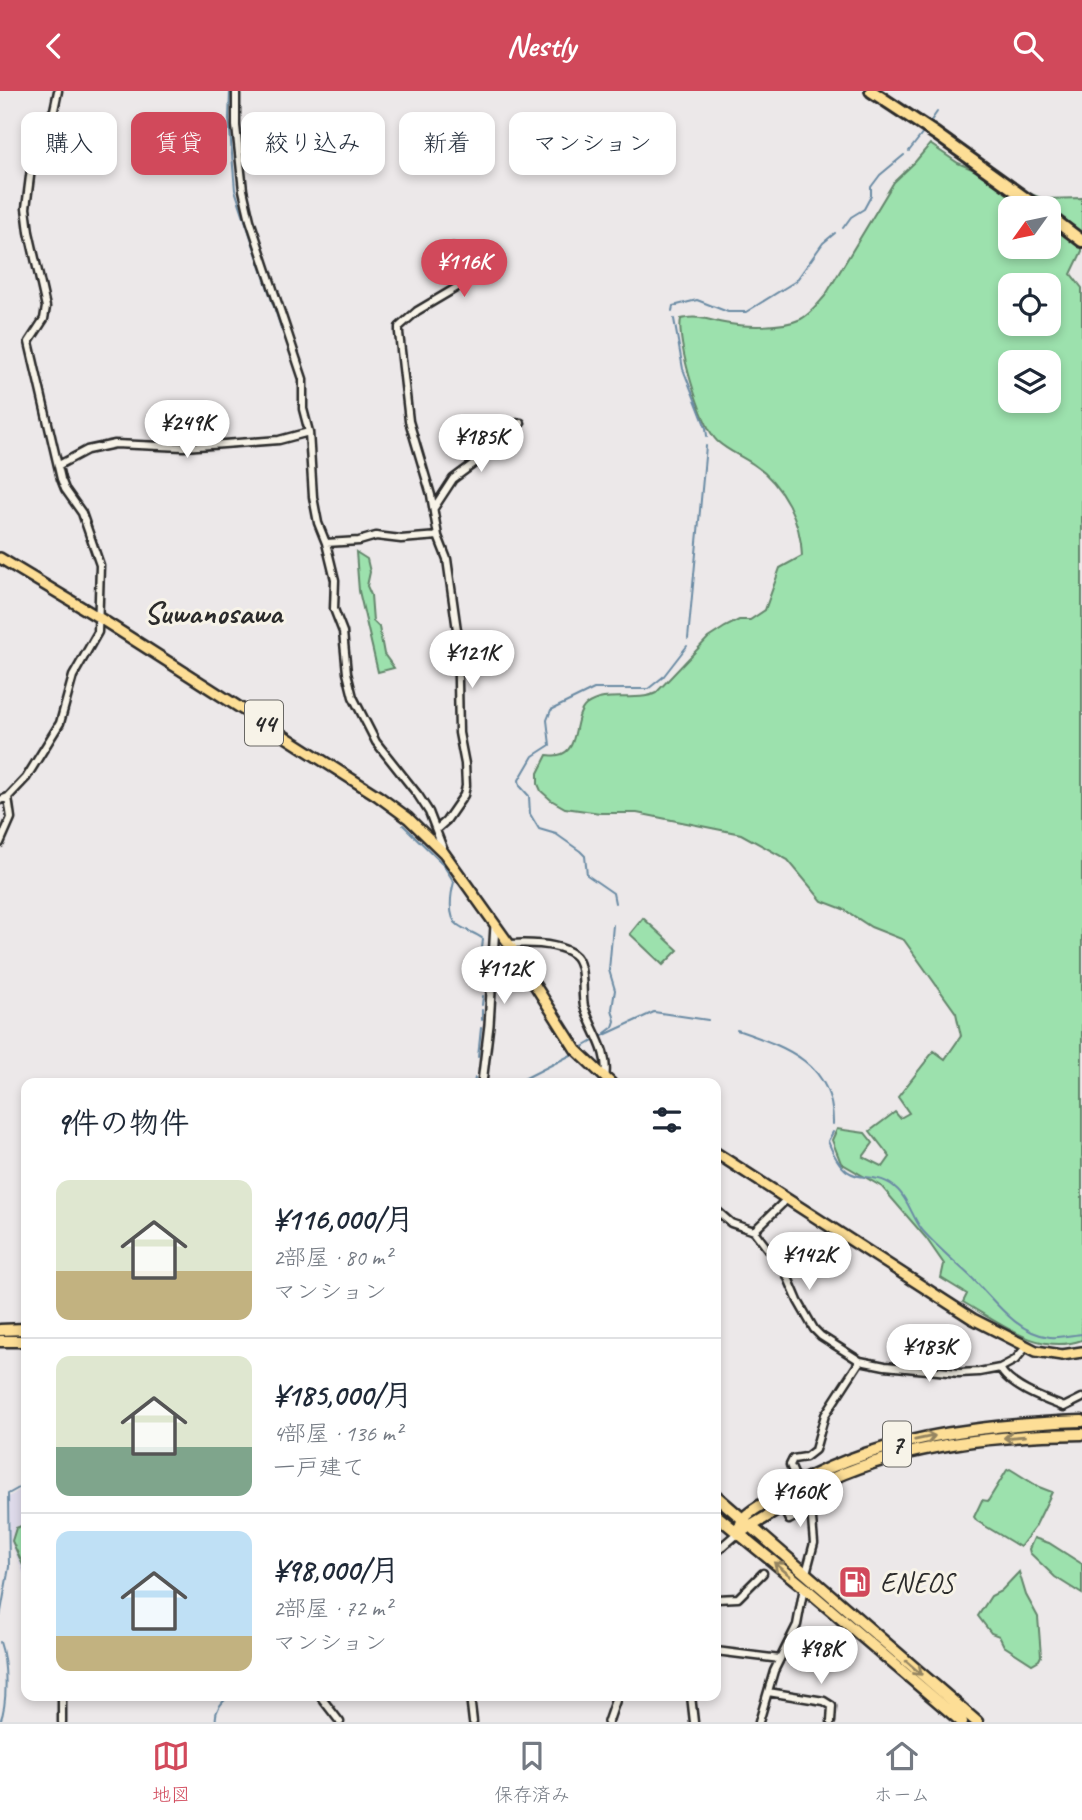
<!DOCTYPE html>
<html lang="ja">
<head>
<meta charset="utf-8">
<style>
  body { margin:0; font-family:Caveat,"Klee One",sans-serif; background:#f6f6f7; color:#1f2937; height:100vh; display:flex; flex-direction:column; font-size:26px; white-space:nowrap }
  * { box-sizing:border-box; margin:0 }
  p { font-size:23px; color:#747a83 }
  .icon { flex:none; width:38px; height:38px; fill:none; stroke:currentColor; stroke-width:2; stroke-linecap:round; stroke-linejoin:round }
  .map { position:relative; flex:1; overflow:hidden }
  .details { position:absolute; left:21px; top:987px; width:700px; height:623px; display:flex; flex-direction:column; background:#fff; border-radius:14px; box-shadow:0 4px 10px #0003 }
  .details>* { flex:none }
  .banner { position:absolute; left:21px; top:21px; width:700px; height:63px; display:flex; gap:14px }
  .needle { width:46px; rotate:237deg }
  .tools { position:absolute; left:998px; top:105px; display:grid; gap:14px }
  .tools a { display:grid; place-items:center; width:63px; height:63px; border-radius:14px; background:#fff; box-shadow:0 4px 10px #0003; font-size:35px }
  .price { position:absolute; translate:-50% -60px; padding:0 16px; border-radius:24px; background:#fff; color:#222; font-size:23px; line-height:46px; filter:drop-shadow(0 2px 4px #0008) }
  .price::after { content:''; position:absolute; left:50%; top:42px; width:21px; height:16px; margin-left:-10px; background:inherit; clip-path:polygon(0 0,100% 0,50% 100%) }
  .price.selected { background:#d1495b; color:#fff }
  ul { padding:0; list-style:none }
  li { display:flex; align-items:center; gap:21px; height:175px; padding:0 35px }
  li+li { border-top:2px solid #e0e1e3 }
  li span { display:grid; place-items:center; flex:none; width:196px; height:140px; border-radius:14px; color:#555 }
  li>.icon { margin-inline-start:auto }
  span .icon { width:84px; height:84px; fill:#fffc; stroke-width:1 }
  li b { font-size:30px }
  h2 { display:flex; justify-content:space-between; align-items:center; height:84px; padding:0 35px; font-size:30px }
  .pill { padding:0 24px; border-radius:14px; background:#fff; box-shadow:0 4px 10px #0003; font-size:24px; line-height:63px }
  .pill.selected { background:#d1495b; color:#fff }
  header { display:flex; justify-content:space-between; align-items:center; height:91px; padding:0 35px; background:#d1495b; color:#fff; font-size:32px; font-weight:700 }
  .dock { display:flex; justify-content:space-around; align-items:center; height:98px; border-top:2px solid #e0e1e3; background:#fff; font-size:19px; color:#747a83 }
  .dock a { display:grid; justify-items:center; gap:4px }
  .dock .selected { color:#d1495b }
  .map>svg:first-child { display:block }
  .built { fill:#dedaea }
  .green { fill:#9ce1ad; stroke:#64866c; stroke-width:2; fill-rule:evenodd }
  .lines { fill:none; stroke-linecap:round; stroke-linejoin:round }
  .stream { stroke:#6b8ba4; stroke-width:2 }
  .minor-casing { stroke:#2b2b2b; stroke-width:11 }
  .tertiary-casing { stroke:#2b2b2b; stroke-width:12 }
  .primary-casing { stroke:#2b2b2b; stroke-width:14 }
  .trunk-casing { stroke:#2b2b2b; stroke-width:15 }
  .motorway-casing { stroke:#2b2b2b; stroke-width:16 }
  .minor { stroke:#f7f3e8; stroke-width:6 }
  .tertiary { stroke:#f7f3e8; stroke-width:7 }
  .primary { stroke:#fdde96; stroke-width:9 }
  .trunk { stroke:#fdde96; stroke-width:10 }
  .motorway { stroke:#fdde96; stroke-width:10 }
  .oneway { stroke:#948460 }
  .labels { text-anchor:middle; stroke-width:6; stroke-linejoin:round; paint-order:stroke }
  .shield { fill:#f7f3e8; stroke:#686764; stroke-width:2 }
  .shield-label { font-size:26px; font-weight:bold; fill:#2b2b2b }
  .poi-label { font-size:28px; fill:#2b2b2b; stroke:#f7f3e8; text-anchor:start }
  .quarter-label { font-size:32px; font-weight:bold; fill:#2b2b2b; stroke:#f7f3e8 }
</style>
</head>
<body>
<header><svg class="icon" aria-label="back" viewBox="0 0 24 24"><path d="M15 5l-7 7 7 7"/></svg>Nestly<svg class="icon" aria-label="search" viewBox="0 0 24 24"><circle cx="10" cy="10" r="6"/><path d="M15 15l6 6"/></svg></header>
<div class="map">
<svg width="1082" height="1631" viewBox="0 0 1082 1631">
  <rect width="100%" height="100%" fill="#ece8e9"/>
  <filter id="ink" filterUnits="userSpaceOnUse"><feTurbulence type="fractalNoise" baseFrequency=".0143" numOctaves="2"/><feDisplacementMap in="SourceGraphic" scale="14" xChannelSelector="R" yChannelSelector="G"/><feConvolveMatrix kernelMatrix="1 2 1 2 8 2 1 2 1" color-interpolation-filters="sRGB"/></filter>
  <g filter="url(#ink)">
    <path class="built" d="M26,1395V1489L10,1450L9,1406Z"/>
    <path class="green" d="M930,53L958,72L1043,108L1082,107V160L1071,183L1082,197V1249C1039,1265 998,1231 963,1211L967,1203L941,1187L944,1173L926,1147L882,1096L841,1072L832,1049L837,1038L865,1042L873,1052L863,1066L883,1076L890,1066L870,1040L895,1021L900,1027L909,1022L898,1006L934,960L945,968L961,945L956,922L904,849L871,836L843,818L822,810L788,769L741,743L637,722H600L565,717L551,709L541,700L538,693V682L547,664C550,664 554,665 558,664C580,661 572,626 586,614C605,599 635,612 656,602L708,547L725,536L739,529H750L765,519L780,477L802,465C801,430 783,393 753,373C741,365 728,360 717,350C701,334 676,250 681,228C697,224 709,229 724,232C744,236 782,237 801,228C811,223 817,214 825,205L894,91L915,71ZM1010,117H1048V156H1010ZM1010,194H1048V233H1010ZM1010,271H1048V310H1010Z
      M356,461L367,468L370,481L367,495L371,504L373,530L379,536L384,563L394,577L378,581L359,500Z
      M643,827L678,859L663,874L630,843Z
      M1010,1378L1039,1396L1052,1401L1035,1436L1020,1456L977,1430L974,1426L982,1409L988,1410L1007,1379Z
      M26,1433V1481L12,1450L16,1437Z
      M1034,1447L1049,1452L1082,1473V1503L1055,1486L1030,1462L1029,1458Z
      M1019,1481L1026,1504L1038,1526L1041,1565L1039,1569L1032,1573L1004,1555L999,1545L991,1542L978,1525L991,1505L1001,1500Z"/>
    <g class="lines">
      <path class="stream" d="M230,0L229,28L235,99L282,240
        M928,34L937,21
        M909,60L923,42
        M843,137L851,126L864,118L871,105V96L880,84L904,64
        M672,220L673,215L697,209L728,221H746L796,190L823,152L835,142
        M674,228L683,278L706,337L707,345
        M688,548L706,355
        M403,734L442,772L454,791C451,802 447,826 458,834C466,840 476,842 483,848L482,857
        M615,812L613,802L587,784L585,765L580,760L556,743L539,738L530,723L529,705L520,695L519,689L533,665L550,654L547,629L551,619L594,598H648L663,586L687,555
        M482,899V865
        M482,914L483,905
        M482,929V919
        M737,939C786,956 834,972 833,1033
        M605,942L613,936L615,930L612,918L615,899L609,879L613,834
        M600,946L654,921L708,929
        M583,956L595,949
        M478,966L481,937
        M474,992L475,987
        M516,992L573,963
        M833,1041L828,1050C849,1106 870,1072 898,1099C909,1110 913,1128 923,1140C937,1156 954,1170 970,1185C993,1207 1015,1242 1050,1246C1060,1247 1072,1244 1082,1243
        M0,1526L9,1476L8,1403L26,1393
        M0,1551C7,1571 8,1612 0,1631
        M216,1631C214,1620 221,1612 229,1605"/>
      <defs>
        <path id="minor" d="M236,0V35L243,99L250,129L303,288V318L309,341L313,406L318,432L326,452L335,489L334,518L343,541L347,582L353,606L376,651L418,704L429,721L444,760
          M59,374L87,359L115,353L184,356L279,349L309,341
          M434,417L453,388L488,362L509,333L521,332
          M326,452L359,450L376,445L401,448L438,445
          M0,709L8,706L26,687L60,632L73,585L98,541L100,474L82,422L65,398L61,388L29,251L44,228L46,216L29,141L26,117L35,46L54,19L58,0
          M437,738L446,730L464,704L466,695L465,673L459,642L457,539L447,468L438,445L431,404L409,330L399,242V236L417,220L466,191L467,189L453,156
          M0,752L11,727L8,706
          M509,853C527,852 558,852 573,863C586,872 581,901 584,915C591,939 610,961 605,987
          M716,1119L731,1132L754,1140L786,1182L798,1210L814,1238L821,1245L860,1270L885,1275L959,1282L979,1281L1000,1277L1015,1269L1027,1255
          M754,1140L787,1108
          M1000,1277C1009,1296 1046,1309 1064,1316L1082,1307
          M798,1392L790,1374L793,1368L806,1366L815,1359L825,1324L860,1270
          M782,1415L789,1429L811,1417L814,1452L806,1482
          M716,1508L738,1507L763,1482
          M716,1560L780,1568
          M768,1601L824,1610L832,1615L831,1631
          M320,1605L340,1631
          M470,1605L473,1631
          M691,1605L694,1631
          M62,1631V1605
          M759,1631L774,1580L797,1534L804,1496"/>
        <path id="tertiary" d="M482,992L489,934L495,834
          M716,1461L738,1442
          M608,1631L617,1605"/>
        <path id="primary" d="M0,467L98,526L378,705L408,727L444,762L509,853L576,959L611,992
          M716,1062L973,1228L1036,1260L1062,1264L1082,1261"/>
        <path id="trunk" d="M0,1239L26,1238
          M0,1250H26
          M716,1405L977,1631
          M716,1424L804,1496L962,1631
          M738,1442C740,1437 741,1430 744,1427C753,1417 769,1410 780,1403C870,1346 978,1334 1082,1330
          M738,1442C770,1426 798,1403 831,1388C908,1353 998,1344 1082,1343"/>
        <path id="motorway" d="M871,0L936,43L1039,117
          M1048,124L1082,150"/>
      </defs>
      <use href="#minor" class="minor-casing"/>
      <use href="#tertiary" class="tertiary-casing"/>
      <use href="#primary" class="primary-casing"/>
      <use href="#trunk" class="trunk-casing"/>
      <use href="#motorway" class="motorway-casing"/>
      <use href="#minor" class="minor"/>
      <use href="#tertiary" class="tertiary"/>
      <use href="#primary" class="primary"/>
      <use href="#trunk" class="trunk"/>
      <use href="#motorway" class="motorway"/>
    </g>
    <defs><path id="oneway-shaft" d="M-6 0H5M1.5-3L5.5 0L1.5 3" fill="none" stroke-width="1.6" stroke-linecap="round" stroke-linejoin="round" transform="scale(1.75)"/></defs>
    <g class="oneway">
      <use href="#oneway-shaft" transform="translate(1014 1346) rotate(175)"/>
      <use href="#oneway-shaft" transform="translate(925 1347) rotate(-12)"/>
      <use href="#oneway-shaft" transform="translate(782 1478) rotate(-140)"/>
      <use href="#oneway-shaft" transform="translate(914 1577) rotate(41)"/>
    </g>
  </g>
  <defs>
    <symbol id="fuel-square" viewBox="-11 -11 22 22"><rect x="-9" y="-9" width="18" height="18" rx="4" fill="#d1495b" stroke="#f7f3e8"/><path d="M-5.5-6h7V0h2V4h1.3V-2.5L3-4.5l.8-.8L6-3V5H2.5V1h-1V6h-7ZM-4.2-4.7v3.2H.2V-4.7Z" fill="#fff"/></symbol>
  </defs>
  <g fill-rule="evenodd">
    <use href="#fuel-square" x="836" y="1472" width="38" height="38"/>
  </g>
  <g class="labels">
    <g class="shield">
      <rect x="245" y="609.5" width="38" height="45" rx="5"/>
      <rect x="883" y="1330.5" width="28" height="45" rx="5"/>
    </g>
    <g class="shield-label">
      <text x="264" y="641">44</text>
      <text x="897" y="1362">7</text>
    </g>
    <g class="poi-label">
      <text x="880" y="1501">ENEOS</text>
    </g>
    <g class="quarter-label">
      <text x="213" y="532">Suwanosawa</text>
    </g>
  </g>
</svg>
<div class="tools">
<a><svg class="needle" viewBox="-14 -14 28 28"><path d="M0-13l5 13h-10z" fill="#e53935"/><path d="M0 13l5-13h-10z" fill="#747a83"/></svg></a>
<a><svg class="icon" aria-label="locate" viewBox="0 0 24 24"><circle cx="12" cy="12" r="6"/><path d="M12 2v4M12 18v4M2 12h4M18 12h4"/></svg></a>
<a><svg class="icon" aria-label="layers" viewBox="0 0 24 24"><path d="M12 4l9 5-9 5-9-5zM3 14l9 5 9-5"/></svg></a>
</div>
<b class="price selected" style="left:464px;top:208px">¥116K</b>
<b class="price" style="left:187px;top:369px">¥249K</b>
<b class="price" style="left:481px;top:383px">¥185K</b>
<b class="price" style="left:472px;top:599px">¥121K</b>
<b class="price" style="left:504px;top:915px">¥112K</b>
<b class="price" style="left:809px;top:1201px">¥142K</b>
<b class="price" style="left:929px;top:1293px">¥183K</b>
<b class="price" style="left:800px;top:1438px">¥160K</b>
<b class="price" style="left:821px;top:1595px">¥98K</b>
<div class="banner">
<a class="pill">購入</a>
<a class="pill selected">賃貸</a>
<a class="pill">絞り込み</a>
<a class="pill">新着</a>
<a class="pill">マンション</a>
</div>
<section class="details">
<h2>9件の物件<svg class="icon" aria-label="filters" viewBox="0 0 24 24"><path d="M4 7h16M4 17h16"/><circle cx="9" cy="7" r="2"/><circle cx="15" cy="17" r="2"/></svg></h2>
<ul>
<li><span style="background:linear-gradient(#dfe7d0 65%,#c2b280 0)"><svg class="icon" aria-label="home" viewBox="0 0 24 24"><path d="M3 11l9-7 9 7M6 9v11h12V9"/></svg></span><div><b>¥116,000/月</b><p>2部屋 · 80 m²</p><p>マンション</p></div></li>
<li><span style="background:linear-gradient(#dfe7d0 65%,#7fa58c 0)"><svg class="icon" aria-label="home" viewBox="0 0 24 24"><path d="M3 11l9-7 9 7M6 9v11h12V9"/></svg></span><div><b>¥185,000/月</b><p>4部屋 · 136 m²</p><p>一戸建て</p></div></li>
<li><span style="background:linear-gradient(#bfe0f5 75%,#c2b280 0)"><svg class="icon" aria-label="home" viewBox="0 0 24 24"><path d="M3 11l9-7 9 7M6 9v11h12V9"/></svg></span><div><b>¥98,000/月</b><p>2部屋 · 72 m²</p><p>マンション</p></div></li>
</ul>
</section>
</div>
<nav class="dock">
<a class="selected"><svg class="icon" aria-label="map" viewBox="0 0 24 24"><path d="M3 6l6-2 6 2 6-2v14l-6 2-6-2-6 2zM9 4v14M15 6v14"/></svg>地図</a>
<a><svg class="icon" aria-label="saved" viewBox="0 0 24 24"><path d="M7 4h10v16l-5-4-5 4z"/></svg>保存済み</a>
<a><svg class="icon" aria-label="home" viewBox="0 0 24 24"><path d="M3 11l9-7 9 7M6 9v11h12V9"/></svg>ホーム</a>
</nav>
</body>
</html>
